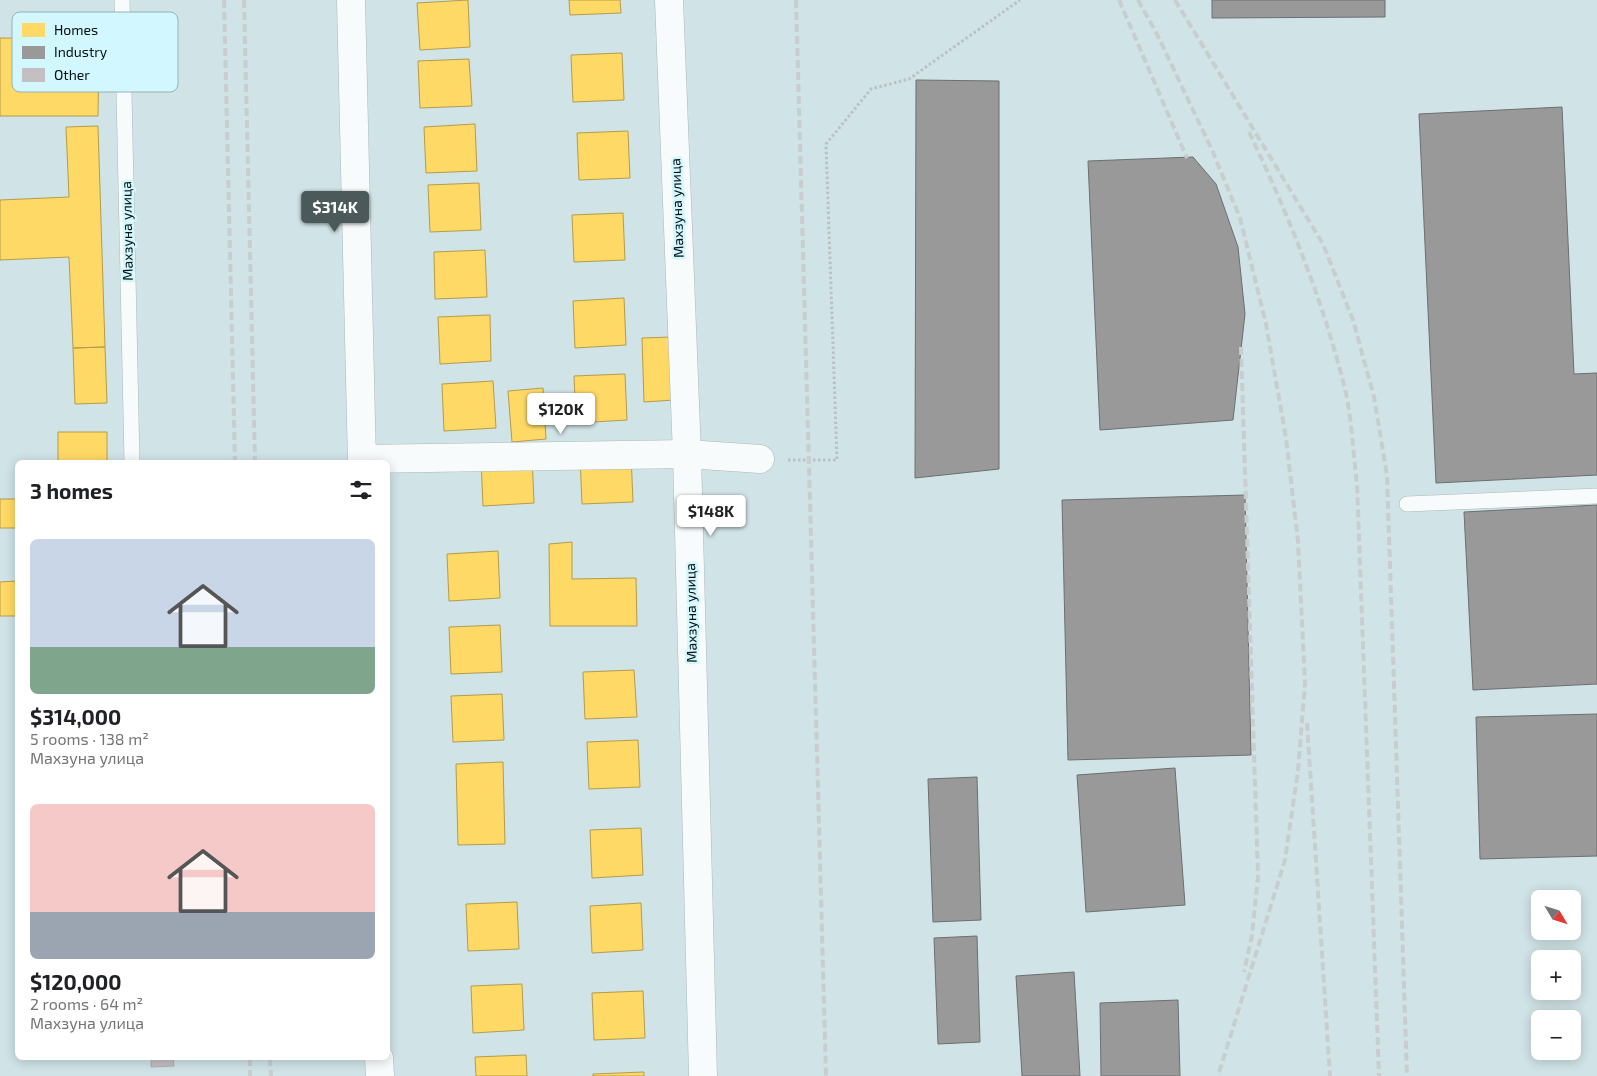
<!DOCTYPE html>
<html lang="en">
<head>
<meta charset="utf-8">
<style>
  body { margin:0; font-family:"Exo 2",sans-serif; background:#f2f2f2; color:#202124; height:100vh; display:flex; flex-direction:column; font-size:19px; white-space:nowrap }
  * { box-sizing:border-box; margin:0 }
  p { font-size:16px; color:#757577 }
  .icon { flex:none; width:28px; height:28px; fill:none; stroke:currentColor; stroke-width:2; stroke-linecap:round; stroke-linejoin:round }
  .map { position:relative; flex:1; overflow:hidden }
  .details { position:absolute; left:15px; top:460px; width:375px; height:600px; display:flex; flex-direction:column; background:#fff; border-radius:8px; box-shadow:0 2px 12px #0003 }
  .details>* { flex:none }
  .needle { width:32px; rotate:128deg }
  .controls { position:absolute; left:1531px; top:890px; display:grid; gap:10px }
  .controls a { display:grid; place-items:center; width:50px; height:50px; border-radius:8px; background:#fff; box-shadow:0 2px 12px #0003; font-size:25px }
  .price { position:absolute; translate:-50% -42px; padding:0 11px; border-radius:5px; background:#fff; color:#222; font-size:16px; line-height:32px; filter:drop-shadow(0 1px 2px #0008) }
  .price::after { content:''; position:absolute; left:50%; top:30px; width:15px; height:11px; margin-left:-8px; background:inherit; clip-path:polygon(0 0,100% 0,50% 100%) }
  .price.current { background:#4b595b; color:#fff }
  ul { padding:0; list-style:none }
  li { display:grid; align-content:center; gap:10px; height:265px; padding:0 15px }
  li span { display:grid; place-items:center; height:155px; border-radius:8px; color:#555 }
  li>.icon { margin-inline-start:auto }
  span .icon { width:90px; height:90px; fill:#fffc; stroke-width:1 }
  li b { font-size:21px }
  h2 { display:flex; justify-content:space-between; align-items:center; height:60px; padding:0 15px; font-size:21px }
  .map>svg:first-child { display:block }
  .homes { fill:#ffd966; stroke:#b39c4c }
  .industry { fill:#999; stroke:#6c6f70 }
  .building { fill:#c3bfc3; stroke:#adb0b3 }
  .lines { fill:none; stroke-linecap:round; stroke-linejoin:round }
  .service-casing { stroke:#aab9bb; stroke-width:16 }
  .minor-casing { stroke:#aab9bb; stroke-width:29 }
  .path { stroke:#bbc1c3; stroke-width:3; stroke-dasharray:2.5 2.5; stroke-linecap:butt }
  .service { stroke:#f8fbfb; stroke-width:15 }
  .minor { stroke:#f8fbfb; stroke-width:28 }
  .rail { stroke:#c8cece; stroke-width:4; stroke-dasharray:8 4; stroke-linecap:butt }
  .labels { text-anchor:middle; stroke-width:5; stroke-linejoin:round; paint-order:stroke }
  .street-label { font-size:14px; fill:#030e10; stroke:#d3f7fe }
  .key { fill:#d3f7fe; stroke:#95b1b7; stroke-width:1 }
  .key-label { font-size:14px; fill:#030e10 }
</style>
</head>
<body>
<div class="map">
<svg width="1597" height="1076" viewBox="0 0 1597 1076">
  <rect width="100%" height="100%" fill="#d0e3e6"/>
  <path class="homes" d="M468,0L470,47L420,50L417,3Z
    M569,0H620L621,13L570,15Z
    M0,38L99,39L98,116H0Z
    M622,53L624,100L573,102L571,55Z
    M469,59L472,106L420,108L418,61Z
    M475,124L477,171L426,173L424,127Z
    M98,126L105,347L73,348L69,257L0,260V200L69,197L66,127Z
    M628,131L630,178L579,180L577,133Z
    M479,183L481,230L430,232L428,185Z
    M623,213L625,260L574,262L572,215Z
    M485,250L487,297L435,299L434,252Z
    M624,298L626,345L575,348L573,301Z
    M490,315L491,361L440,364L438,317Z
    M672,337L674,400L644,402L642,338Z
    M105,347L107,403L75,404L73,348Z
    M625,374L627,420L576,423L574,376Z
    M493,381L496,428L444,431L442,384Z
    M543,388L546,439L512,442L508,391Z
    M58,432H107V462H58Z
    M631,455L633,502L582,504L580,457Z
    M532,457L534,503L483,506L481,459Z
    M0,499H18V528H0Z
    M572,542V579L636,578L637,626H550L549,544Z
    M498,551L500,598L449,601L447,554Z
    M18,581V616H0V582Z
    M500,625L502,672L451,674L449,627Z
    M634,670L637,717L585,719L583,672Z
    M502,694L504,740L453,742L451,696Z
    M638,740L640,787L589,789L587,742Z
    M503,762L505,844L458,845L456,764Z
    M641,828L643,875L592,878L590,830Z
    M517,902L519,949L468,951L466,904Z
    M641,903L643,950L592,953L590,906Z
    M522,984L524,1030L473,1033L471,986Z
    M643,991L645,1038L594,1040L592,993Z
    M526,1055L527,1076H476L475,1057Z
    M644,1072V1076H593V1074Z"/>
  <path class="industry" d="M1212,0H1385V17L1212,18Z
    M916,80L999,81V469L915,478Z
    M1562,107L1574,374L1597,373V475L1436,483L1419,114Z
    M1193,157L1216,184L1238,247L1245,314L1233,420L1100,430L1088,161Z
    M1245,495L1251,755L1068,760L1062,500Z
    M1597,505V684L1473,690L1464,512Z
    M1597,714V856L1480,859L1476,717Z
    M1175,768L1185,905L1086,912L1077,775Z
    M977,777L981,920L933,922L928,779Z
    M977,936L980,1042L938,1044L934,938Z
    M1074,972L1080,1076H1022L1016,976Z
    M1178,1000L1180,1076H1101L1100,1003Z"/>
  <path class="building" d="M151,1058H173L174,1066L151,1067Z"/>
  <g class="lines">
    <defs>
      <path id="service" d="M122,0L132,462
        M1407,504L1597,496"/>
      <path id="minor" d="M351,0L362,462
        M669,0L687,454L703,1076
        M362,459L687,454L760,459
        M379,1058L380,1076"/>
    </defs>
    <use href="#service" class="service-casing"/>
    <use href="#minor" class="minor-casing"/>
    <path class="path" d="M788,460H837L826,144L871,89L909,79L1020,0"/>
    <use href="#service" class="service"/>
    <use href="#minor" class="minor"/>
    <path class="rail" d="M224,0L235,462
      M244,0L255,462
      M796,0L826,1076
      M1119,0L1187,158
      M1138,0L1157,34L1212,150L1240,218L1266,324L1286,438L1298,541L1305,683L1298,771L1285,860L1218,1076
      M1175,0L1323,244L1353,320L1374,397L1387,475L1407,1076
      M1249,132C1288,214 1322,298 1344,385C1352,417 1353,452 1357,484L1379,1076
      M1241,347L1258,877L1252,935L1244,972
      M1307,723L1330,1076
      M250,1058V1076
      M270,1058L271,1076"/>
  </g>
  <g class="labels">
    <g class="street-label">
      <text transform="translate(677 208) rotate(-92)" y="5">Махзуна улица</text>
      <text transform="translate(127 231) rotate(-91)" y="5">Махзуна улица</text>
      <text transform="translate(691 613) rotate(-91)" y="5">Махзуна улица</text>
    </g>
  </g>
  <rect x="12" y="12" width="166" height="80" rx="8" class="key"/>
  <rect x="22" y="23" width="23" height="14" fill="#ffd966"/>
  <rect x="22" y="46" width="23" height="13" fill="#999"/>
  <rect x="22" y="68" width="23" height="14" fill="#c3bfc3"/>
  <g class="key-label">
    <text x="54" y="35">Homes</text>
    <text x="54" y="57">Industry</text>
    <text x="54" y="80">Other</text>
  </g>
</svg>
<div class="controls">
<a><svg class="needle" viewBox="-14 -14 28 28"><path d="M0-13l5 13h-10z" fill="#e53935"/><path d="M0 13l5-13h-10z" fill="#757577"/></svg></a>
<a>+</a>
<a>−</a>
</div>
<b class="price current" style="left:335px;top:233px">$314K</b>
<b class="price" style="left:561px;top:435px">$120K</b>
<b class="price" style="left:711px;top:537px">$148K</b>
<section class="details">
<h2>3 homes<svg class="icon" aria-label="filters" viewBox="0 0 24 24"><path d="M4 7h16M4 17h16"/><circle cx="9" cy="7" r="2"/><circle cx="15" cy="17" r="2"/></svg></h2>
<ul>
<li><span style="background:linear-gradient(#c9d6e8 70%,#7fa58c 0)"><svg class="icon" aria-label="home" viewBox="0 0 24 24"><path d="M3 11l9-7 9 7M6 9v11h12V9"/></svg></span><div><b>$314,000</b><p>5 rooms · 138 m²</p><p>Махзуна улица</p></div></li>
<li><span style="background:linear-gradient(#f6c9c9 70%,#9aa5b1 0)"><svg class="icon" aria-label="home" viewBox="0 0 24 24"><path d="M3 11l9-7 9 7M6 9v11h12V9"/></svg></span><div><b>$120,000</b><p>2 rooms · 64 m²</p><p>Махзуна улица</p></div></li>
</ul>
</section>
</div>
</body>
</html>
